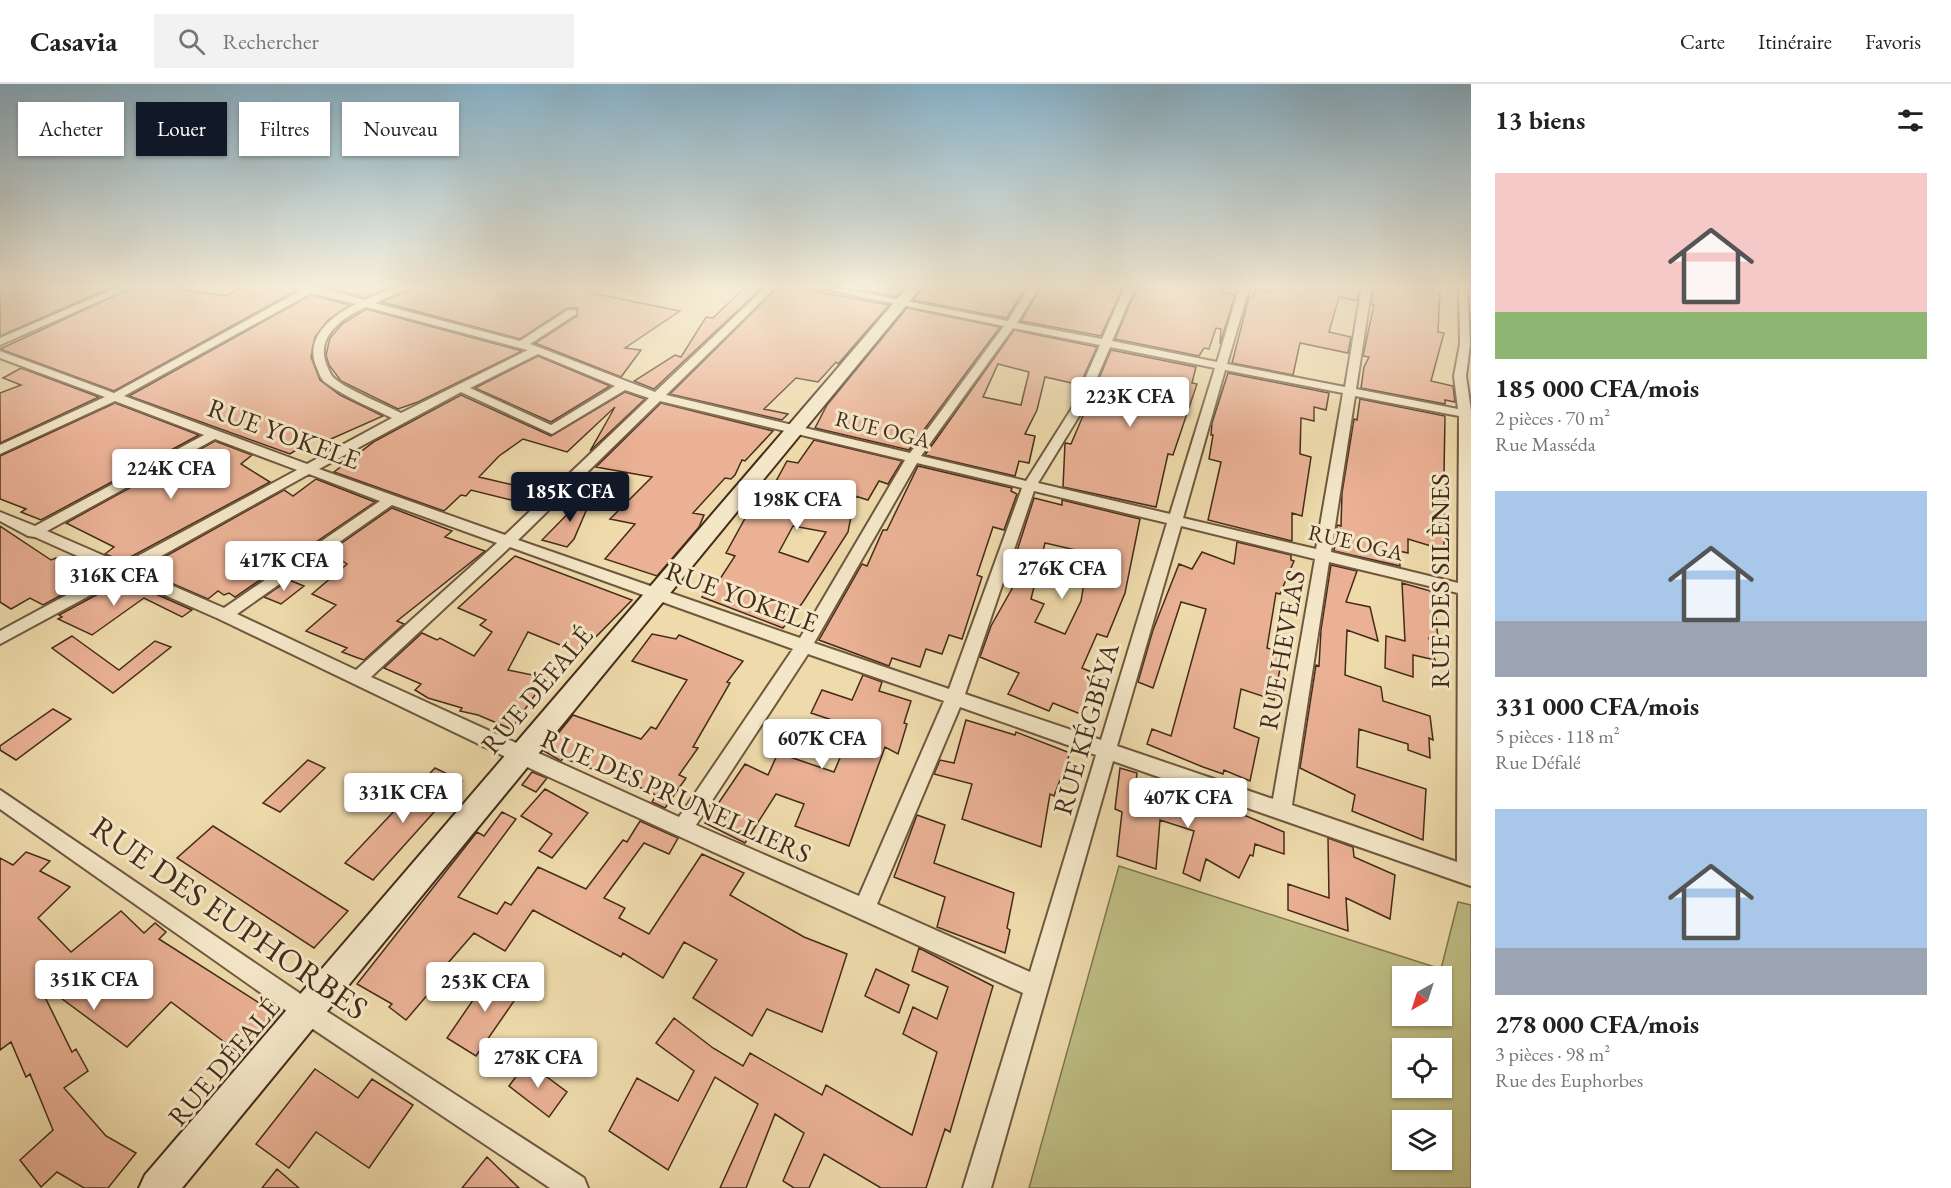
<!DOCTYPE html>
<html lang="fr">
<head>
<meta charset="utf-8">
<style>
  body { margin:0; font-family:"EB Garamond",serif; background:#f2f2f2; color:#222; height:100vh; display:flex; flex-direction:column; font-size:22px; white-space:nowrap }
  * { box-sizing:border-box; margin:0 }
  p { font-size:20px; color:#767676 }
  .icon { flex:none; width:33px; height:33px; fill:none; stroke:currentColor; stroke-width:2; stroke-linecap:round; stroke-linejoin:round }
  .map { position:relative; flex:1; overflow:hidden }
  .panel { display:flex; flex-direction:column; background:#fff; width:480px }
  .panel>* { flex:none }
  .guide { position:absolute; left:18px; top:18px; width:570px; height:54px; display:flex; gap:12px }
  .needle { width:39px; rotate:219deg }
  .buttons { position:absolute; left:1392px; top:882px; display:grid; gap:12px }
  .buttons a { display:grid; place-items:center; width:60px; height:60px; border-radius:0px; background:#fff; box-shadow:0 2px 4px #0004; font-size:30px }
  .price { position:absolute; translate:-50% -51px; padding:0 14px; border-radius:6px; background:#fff; color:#222; font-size:20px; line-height:39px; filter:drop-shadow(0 2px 3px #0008) }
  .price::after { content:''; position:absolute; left:50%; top:36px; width:18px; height:14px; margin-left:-9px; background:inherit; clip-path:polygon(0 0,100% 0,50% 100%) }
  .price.current { background:#111827; color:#fff }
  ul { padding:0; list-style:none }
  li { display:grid; align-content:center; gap:12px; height:318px; padding:0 24px }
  li span { display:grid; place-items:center; height:186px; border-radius:0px; color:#555 }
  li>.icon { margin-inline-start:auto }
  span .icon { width:108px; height:108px; fill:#fffc; stroke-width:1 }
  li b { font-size:26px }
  h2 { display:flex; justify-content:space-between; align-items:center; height:72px; padding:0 24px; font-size:26px }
  .chip { padding:0 21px; border-radius:0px; background:#fff; box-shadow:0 2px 4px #0004; font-size:21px; line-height:54px }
  .chip.current { background:#111827; color:#fff }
  header { display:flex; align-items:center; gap:36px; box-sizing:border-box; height:84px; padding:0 30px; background:#fff; border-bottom:2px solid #e0e0e0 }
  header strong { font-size:28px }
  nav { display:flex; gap:33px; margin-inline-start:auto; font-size:21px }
  .search { width:420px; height:54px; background:#f2f2f2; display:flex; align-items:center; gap:15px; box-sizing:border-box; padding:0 21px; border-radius:0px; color:#767676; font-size:22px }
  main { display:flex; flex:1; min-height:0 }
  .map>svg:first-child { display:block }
  .green { fill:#bebe85; stroke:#817550; stroke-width:1.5; fill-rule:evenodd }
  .building { fill:#eab195; stroke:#442c1a; stroke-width:1.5; fill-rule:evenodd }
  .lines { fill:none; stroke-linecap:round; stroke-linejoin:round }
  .street-casing { stroke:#6e583e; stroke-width:4 }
  .secondary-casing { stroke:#442c1a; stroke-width:4 }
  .street { fill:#f4e7c8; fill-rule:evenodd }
  .secondary { fill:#f4e7c8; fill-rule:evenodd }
  .labels { text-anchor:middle; stroke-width:6; stroke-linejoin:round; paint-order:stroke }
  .far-street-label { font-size:22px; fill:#442c1a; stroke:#f4e7c8 }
  .street-label { font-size:27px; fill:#442c1a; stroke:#f4e7c8 }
  .near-street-label { font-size:33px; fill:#442c1a; stroke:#f4e7c8 }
</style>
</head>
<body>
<header>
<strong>Casavia</strong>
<div class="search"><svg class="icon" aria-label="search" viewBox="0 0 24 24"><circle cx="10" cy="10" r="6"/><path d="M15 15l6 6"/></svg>Rechercher</div>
<nav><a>Carte</a><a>Itinéraire</a><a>Favoris</a></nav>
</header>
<main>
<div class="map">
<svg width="1471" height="1104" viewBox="0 0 1471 1104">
  <rect width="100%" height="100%" fill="#eedaab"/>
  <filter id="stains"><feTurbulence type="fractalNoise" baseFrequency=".00333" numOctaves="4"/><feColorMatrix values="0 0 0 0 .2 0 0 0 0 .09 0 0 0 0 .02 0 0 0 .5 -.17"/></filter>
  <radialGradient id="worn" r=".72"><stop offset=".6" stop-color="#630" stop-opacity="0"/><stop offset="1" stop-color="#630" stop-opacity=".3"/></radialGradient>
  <path class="green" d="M1119,782L1441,885L1458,818L1471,821V1104H1029ZM1402,892H1442V932H1402ZM1402,964H1442V1004H1402ZM1402,1036H1442V1076H1402Z"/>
  <path class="building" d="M8,201H117L0,252V206Z
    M138,201H184L177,205L225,212L247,201H286L297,206L114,307L0,265Z
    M321,201H397L364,214Z
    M418,201H457L471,205L479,201H578L596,205L591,209L680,227L625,264L641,266L621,293L535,259L577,232L578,224H567L520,255L382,218Z
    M747,201H765L654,305L634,297L675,271L681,273L706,233L713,234Z
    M780,201L889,221L838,280L836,278L818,298L796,294L764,325L788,330L782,336L670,310Z
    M869,201H906L896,213L863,206Z
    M925,201H1027L1007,234L913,216Z
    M1042,201H1124L1101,252L1021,237Z
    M1138,201H1224L1221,208L1235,211L1220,260L1221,245L1216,244L1209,265L1204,264L1199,272L1115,255Z
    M1274,201H1360L1357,217L1339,213L1329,248L1351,253L1348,269L1300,259L1293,291L1232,279L1249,213L1253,214L1256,205L1272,208Z
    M1374,201H1420V204L1440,208L1438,248L1444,249L1431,297L1453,302L1455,318L1445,316V320L1361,304L1364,283L1369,273L1363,272L1374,221L1371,220Z
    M311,211L350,221L328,236L315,253L311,273L320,296L340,311L383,332L322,359L315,354L290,370L129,312Z
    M907,224L1000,243L909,366L815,344L827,321Z
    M366,225L522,267L418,318L398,325L341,297L329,281L326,271L330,254L342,240Z
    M1014,246L1097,263L1080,301L1045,293L1037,326L1025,350L1035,352L1029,379L1019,377L1015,392L925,371ZM998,280L1029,288L1021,321L983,313Z
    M1111,266L1196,283L1192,299L1197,300L1173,371L1168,370L1156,423L1063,403L1065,359L1071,360Z
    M538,272L610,302L551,338L475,304Z
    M21,284L99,313L0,359V309L21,301L3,294Z
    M1228,289L1329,309L1326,326L1314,323V337L1301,334L1300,370L1311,373L1302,432L1292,429V457L1208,436L1221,378L1209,375L1213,351H1211L1212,339Z
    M625,308L645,315L590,367L615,323L567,368L523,355L499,372L479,393L526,404L515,417L471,406L466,412L461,411L444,427L334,388L375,357L461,311L551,352Z
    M1360,315L1445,332L1444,391L1448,392L1444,430V466L1408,455V469L1399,467L1400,482L1334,467L1337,441L1341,442L1342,409L1354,335L1357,336Z
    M115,319L199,351L41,436L21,428L26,425L0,415V372Z
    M661,319L773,347L745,377L742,376L735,391L731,395L725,394L693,429L704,431L699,443L657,492L605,475L635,440L610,435L652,393L596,383Z
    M814,356L902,377L888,400L879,397L868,416L855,412L848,448L803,518L783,544L702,513L710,499L716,501L735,472L726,469L754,418L763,406L770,408L787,377L798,379ZM793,442L826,448L808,478L779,468Z
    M215,357L252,371L241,380L270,398L123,477L105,470L114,463L66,439Z
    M918,382L1012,404L1011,407L1017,410L1004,446L993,443L977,491L982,493L962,555L949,551L942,570L926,565L920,583L892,574L889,582L819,556L862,480L867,482L883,446H887Z
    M316,395L375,418L235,513L229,509L224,511L218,507L208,515L141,486L284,406L293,412Z
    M598,399L574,455L567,463L542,456Z
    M1034,414L1062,421V416L1140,435L1125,509L1107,553L1097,550L1082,584L1094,589L1088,606L1093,608L1083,631L1053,619L1049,627L1008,610L1019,589L980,573L991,542L1018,494L1009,492ZM1045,459L1089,469L1081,517L1065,550L1035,538L1044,520L1031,515Z
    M392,424L452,447L445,453L485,467L397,537L404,540L364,576L358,574L342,568L347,564L306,547L336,521L312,510L347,480L329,468Z
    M0,442L51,476L56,474L79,487L90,480L106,487L43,521L30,514L11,525L0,518Z
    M1237,458L1291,471V476L1294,477L1280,510L1276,509L1267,564L1283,569L1274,616L1241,605L1234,644L1259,654L1250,697L1224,686L1223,690L1203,683L1147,660L1152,645L1171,652L1206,525L1181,518L1153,604L1138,598L1153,546L1179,480L1192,485L1202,468L1234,480Z
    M515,472L632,516L580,569L528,548L508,586L547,594L511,645L478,631L460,627L462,624L428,614L415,606L421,600L384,584L422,549L437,556L440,554L474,572L492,548L480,541L486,536L458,524Z
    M1331,481L1357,487L1346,518L1370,523L1378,557L1347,546L1345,591L1381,603L1383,617L1430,632L1433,656L1429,654L1430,674L1408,666V660L1359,645L1357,683L1426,705L1423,756L1352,727L1355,711L1300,684L1316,581L1319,582L1321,546Z
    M124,496L192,526L182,533L144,514L92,551L58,535L62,533L59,531Z
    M289,496L304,502L281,520L264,513Z
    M1402,499L1434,508L1438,556L1429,554L1435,576L1413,571V593L1385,584L1386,552L1405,557Z
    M652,550L676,555L679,551L743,577L727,598L730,599L693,663L698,664L679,691L686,694L665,724L652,718L656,711L610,689L608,691L563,674L561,677L544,667L573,631L641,655L651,643L656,645L687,596L632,577Z
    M72,552L119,586L155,557L171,563L113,609L52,564Z
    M863,591L882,598L879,607L911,617L904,639L907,640L898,670L885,663L849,762L795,742L804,720L776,710L745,759L705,739L745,680L768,691L778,669L834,688L853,643L811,629L822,606L852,616Z
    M53,625L71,635L16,676L0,666V662Z
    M966,636L1015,651L1016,648L1070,669L1054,712L1050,710L1041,763L962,735L972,700L934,690L940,676L954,679Z
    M308,676L325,684L280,728L263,719Z
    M435,684L462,697L373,796L345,779Z
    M1120,684L1137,689L1136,698L1219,724L1220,721L1284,748V770L1255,760L1253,772L1250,771L1239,794L1206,775L1200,797L1183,789L1194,747L1160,736L1156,785L1117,772L1122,728L1115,725Z
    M532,688L547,694L536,708L522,701Z
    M545,705L588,729L552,774L539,767L552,750L521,732Z
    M502,728L516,735L458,813L497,830L505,818L511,821L538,783L586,805L623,756L627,758L640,737L678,754L669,770L644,759L604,814L625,824L619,834L649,850L702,770L744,789L730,811L804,853L847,870L822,948L767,925L752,952L693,914L717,876L684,858L663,894L623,869L621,873L533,826L505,867L474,849L448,879L452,882L406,936L389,923L392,920L357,900L477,748L484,752Z
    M917,731L945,741L934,779L1014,809L1007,844L1010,846L1005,869L937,843L945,813L894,793Z
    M213,742L348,827L314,864L177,774Z
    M1328,754L1353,763L1354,773L1395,791L1390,835L1346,814L1348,847L1288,826V800L1329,814Z
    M26,768L50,777L40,787L70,803L38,834L71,868L121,827L144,849L155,839L166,848L159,855L278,931L243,972L171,918L127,963L46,903L49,908L40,903L72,968L76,965L88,987L64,1004L106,1052L136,1069L108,1104H84L57,1088L41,1103L20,1076L53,1046L30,990L26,993L11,958L0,966V774L13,781Z
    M919,864L993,902L950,1048L945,1045L926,1104H881L824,1070L809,1104H794L783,1097L804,1049L775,1030L746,1104H720L758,1020L715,993L668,1086L609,1047L637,994L678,1017L694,987L656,959L674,934L713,964L743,982L750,969L822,1011L826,1001L912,1051L937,968L903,950L913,923L937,935L948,903L912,887Z
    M876,885L909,901L899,929L865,912Z
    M493,887L523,904L476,972L447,954Z
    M527,978L567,1008L549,1033L509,1002Z
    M315,985L358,1014L372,995L413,1021L369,1084L316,1048L289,1084L256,1060Z
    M487,1073L519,1104H462Z
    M277,1085L299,1104H262Z"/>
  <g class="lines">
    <defs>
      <path id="street" d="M0,201H6L0,204Z
        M123,201H136L0,261V254Z
        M288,201H313L364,216L403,201H416L375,219L520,257L568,226H576V230L530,260L655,308L768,201H778L666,311L910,369L1004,242L805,201H824L1008,237L1030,201H1040L1017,239L1102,255L1126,201H1136L1112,257L1217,278L1240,201H1250L1227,280L1345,303L1362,201H1372L1356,305L1458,325L1454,292L1460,260L1459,203L1467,201L1470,260L1466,292L1471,327V802L1113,677L991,1104H963L1023,909L514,677L219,535L124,493L0,560V547L111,487L35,453L28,452L0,437V428L35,442L204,351L115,317L0,370V361L105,313L0,274V267L114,309L302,206ZM311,209L356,220C332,232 303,254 317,284C319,289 321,296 326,299C345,313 370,323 392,334L307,380L124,312ZM366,223L528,266L401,329C384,320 347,306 334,294C331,292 329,286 327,282C314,253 343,233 366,223ZM1013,244L1100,261L1072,324L1026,397L921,372ZM1110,263L1215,284L1170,430L1038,399L1084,324ZM538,270L615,302L551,341L470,304ZM1225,286L1343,309L1316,465L1183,434ZM625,306L649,314L505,451L319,385L461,308L552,350ZM1355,312L1459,332L1458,499L1331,468ZM660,317L905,376L800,554L518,456ZM215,355L297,386L123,480L47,447ZM917,379L1022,404L949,605L814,559ZM309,390L380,417L224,524L136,486ZM1034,407L1167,439L1101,656L965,610ZM392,421L497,459L356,586L237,530ZM1181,442L1315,475L1273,715L1117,662ZM510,463L793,565L679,733L371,593ZM1329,478L1458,509L1457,778L1292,721ZM808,570L944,617L859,812L696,741ZM960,623L1096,671L1030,888L877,820Z
        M0,706L314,919L584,1094L588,1104H550L298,935L0,725Z"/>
      <path id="secondary" d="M909,201H923L182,1104H139L145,1091Z"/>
    </defs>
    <use href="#street" class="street-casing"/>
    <use href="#secondary" class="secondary-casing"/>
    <use href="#street" class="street"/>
    <use href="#secondary" class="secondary"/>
  </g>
  <linearGradient id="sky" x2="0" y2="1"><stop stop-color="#88b6d0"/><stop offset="0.57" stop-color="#f7eed9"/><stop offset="1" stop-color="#f7eed9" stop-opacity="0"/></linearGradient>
  <rect width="1471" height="355" fill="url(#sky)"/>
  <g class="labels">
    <g class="far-street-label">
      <text transform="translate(883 345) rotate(14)" y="8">RUE OGA</text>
      <text transform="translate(1356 458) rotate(13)" y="8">RUE OGA</text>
    </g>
    <g class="street-label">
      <text transform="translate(284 350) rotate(20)" y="9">RUE YOKELE</text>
      <text transform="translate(1440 497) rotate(-90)" y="9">RUE DES SILÈNES</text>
      <text transform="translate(742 513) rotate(20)" y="9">RUE YOKELE</text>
      <text transform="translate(1282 566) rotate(-80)" y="9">RUE HEVEAS</text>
      <text transform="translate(537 606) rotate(-50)" y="9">RUE DÉFALÉ</text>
      <text transform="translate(1086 645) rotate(-74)" y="9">RUE KÉGBÉYA</text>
      <text transform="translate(676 712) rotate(24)" y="9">RUE DES PRUNELLIERS</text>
      <text transform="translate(224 978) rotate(-50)" y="9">RUE DÉFALÉ</text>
    </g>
    <g class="near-street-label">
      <text transform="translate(230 833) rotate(35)" y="12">RUE DES EUPHORBES</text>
    </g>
  </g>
  <rect width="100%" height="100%" filter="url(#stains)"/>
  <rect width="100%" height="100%" fill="url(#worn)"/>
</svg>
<div class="buttons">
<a><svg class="needle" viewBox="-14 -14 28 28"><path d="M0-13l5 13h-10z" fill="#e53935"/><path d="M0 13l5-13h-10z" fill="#767676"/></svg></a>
<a><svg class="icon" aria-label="locate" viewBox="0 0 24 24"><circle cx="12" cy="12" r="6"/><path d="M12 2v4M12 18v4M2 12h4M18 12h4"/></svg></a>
<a><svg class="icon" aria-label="layers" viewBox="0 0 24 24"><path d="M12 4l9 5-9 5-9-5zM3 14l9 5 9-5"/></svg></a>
</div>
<b class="price" style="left:1130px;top:344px">223K CFA</b>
<b class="price" style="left:171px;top:416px">224K CFA</b>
<b class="price current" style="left:570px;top:439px">185K CFA</b>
<b class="price" style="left:797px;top:447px">198K CFA</b>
<b class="price" style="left:284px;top:508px">417K CFA</b>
<b class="price" style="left:1062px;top:516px">276K CFA</b>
<b class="price" style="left:114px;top:523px">316K CFA</b>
<b class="price" style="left:822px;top:686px">607K CFA</b>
<b class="price" style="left:403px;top:740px">331K CFA</b>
<b class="price" style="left:1188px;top:745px">407K CFA</b>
<b class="price" style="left:94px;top:927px">351K CFA</b>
<b class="price" style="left:485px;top:929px">253K CFA</b>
<b class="price" style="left:538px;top:1005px">278K CFA</b>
<div class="guide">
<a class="chip">Acheter</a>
<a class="chip current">Louer</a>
<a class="chip">Filtres</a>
<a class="chip">Nouveau</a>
</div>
</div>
<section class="panel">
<h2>13 biens<svg class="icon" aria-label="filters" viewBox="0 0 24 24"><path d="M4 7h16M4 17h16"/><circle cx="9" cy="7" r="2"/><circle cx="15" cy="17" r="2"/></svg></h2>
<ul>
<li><span style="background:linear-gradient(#f6c9c9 75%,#8fb573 0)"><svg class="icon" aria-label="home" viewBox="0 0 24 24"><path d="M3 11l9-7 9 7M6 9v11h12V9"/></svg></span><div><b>185 000 CFA/mois</b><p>2 pièces · 70 m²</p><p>Rue Masséda</p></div></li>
<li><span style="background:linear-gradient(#a9c7e8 70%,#9aa5b1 0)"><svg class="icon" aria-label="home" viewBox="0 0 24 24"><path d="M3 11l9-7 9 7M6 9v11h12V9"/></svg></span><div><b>331 000 CFA/mois</b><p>5 pièces · 118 m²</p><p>Rue Défalé</p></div></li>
<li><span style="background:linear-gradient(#a9c7e8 75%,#9aa5b1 0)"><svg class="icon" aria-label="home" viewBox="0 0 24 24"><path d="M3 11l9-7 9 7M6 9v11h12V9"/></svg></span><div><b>278 000 CFA/mois</b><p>3 pièces · 98 m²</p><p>Rue des Euphorbes</p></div></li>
</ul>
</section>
</main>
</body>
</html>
